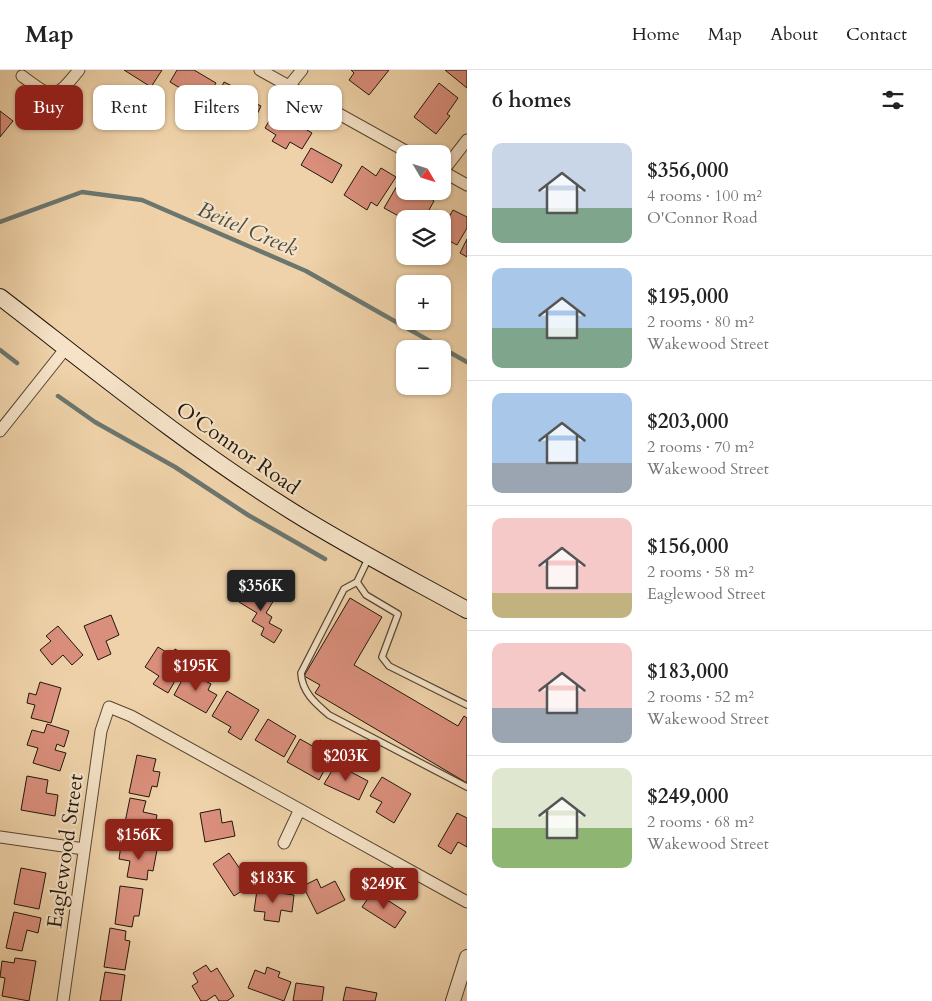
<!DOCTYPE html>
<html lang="en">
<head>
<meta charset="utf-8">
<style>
  body { margin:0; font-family:Cardo,serif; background:#f2f2f2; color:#222; height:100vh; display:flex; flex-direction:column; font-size:19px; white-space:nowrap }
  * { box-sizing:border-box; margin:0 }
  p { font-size:16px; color:#767676 }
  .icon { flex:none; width:28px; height:28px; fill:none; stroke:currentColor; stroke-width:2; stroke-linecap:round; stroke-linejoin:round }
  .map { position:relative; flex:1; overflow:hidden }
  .drawer { display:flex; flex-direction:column; background:#fff; width:465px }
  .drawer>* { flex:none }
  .guide { position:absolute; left:15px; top:15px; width:376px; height:45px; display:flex; gap:10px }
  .needle { width:32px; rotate:128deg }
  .fabs { position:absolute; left:396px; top:75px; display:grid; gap:10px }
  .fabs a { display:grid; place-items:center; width:55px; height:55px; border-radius:10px; background:#fff; box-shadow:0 1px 4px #0004; font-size:25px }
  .price { position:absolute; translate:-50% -42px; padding:0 11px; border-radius:5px; background:#8f2418; color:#fff; font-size:16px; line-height:32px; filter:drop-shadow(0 1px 2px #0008) }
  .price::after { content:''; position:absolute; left:50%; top:30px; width:15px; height:11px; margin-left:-8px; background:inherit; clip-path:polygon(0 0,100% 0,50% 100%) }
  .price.current { background:#222; color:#fff }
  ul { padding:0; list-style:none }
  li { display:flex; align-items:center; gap:15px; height:125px; padding:0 25px }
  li+li { border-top:1px solid #e0e0e0 }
  li span { display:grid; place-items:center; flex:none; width:140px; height:100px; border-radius:10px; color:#555 }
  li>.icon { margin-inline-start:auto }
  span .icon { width:60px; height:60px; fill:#fffc; stroke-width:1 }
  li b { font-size:21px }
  h2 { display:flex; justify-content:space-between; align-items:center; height:60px; padding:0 25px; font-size:21px }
  .pill { padding:0 18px; border-radius:10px; background:#fff; box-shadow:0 1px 4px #0004; font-size:18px; line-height:45px }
  .pill.current { background:#8f2418; color:#fff }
  header { display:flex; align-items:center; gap:30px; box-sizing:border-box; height:70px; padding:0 25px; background:#fff; border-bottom:1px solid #e0e0e0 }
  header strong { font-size:24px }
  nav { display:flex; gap:28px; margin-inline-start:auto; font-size:18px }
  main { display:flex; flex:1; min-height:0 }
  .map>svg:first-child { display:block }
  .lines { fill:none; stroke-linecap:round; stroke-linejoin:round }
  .stream { stroke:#6b766f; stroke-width:4.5 }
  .building { fill:#da8f7c; stroke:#21170b }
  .service-casing { stroke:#544632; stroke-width:8 }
  .minor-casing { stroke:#544632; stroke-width:13 }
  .tertiary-casing { stroke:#544632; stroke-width:16 }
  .secondary-casing { stroke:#21170b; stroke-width:18 }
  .service { stroke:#f5e2c7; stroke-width:5.5 }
  .minor { stroke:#f5e2c7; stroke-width:11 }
  .tertiary { stroke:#f5e2c7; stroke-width:14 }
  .secondary { stroke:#f5e2c7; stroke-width:16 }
  .labels { text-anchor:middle; stroke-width:4.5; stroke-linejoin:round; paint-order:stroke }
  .street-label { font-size:21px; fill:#21170b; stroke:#f5e2c7 }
  .water-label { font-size:22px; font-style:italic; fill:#4c4e45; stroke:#f5e2c7 }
</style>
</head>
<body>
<header>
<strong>Map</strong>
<nav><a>Home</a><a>Map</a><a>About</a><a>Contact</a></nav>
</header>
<main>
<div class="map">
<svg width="467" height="931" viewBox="0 0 467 931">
  <rect width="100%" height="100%" fill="#efd2a9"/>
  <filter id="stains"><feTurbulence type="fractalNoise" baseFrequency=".004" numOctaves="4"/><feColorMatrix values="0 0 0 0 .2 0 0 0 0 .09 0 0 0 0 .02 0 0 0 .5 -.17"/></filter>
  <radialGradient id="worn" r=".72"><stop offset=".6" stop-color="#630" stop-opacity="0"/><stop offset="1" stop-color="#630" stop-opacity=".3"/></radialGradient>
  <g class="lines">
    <path class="stream" d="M0,152L82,122L142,130L306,201L467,292
      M0,280L17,293
      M58,326L95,352L175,397L248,445L325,489"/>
  </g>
  <path class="building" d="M124,0H162L151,17Z
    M177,0H194L216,13L196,46L182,37L190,24L170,12Z
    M351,0H389L369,25L349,10L354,3Z
    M445,0H467V18Z
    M224,12L246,23L243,27L261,36L251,57L211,37Z
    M439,13L458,28L447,44L450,46L436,64L414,47Z
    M0,41L13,51L0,67Z
    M275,41L312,63L302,79L290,72L286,79L272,71L276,65L265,58Z
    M311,78L342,95L332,113L301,95Z
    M362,96L376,106L381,98L396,107L377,136L371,132L367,140L344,125Z
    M401,109L405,111V121H421L434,131L424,149H405V157L400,154L404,149L384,138Z
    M436,140L449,147L453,140L467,147V158L457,175L442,167V149H431Z
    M467,169V187L460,183Z
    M249,515L274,530L266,543L272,547L269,553L282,560L274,573L261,565L264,558L252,551L257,543L239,532Z
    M350,528L382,547L354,595L458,656L464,646L467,648V713L315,623L320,615L304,606Z
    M111,545L119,565L106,571L111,584L98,590L84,556Z
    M58,556L83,585L72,595L63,585L52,595L40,580L51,571L46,566Z
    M158,577L171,585L175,579L189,587L168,623L153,614L159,606L145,597Z
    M187,601L211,614L208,620L217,625L206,643L174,625Z
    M40,612L61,618L51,653L31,648L35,635L27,633L29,623L36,625Z
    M227,621L259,640L241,670L228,662L231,657L212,646Z
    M268,649L296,666L284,687L255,670Z
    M47,654L69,661L64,677L57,674L55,680L66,683L60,701L33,693L38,678L27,675L32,660L44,663Z
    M300,669L316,678L320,670L336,679L319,710L287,692Z
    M137,685L156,689L153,701L160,702L157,717L152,716L149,727L129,723Z
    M336,694L368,711L359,730L324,714Z
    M27,706L48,710L46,723L58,725L55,746L21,740Z
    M382,707L411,724L394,753L376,742L382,732L370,726Z
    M130,728L146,731L143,742L157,745L152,772L122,767Z
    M220,739L222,753L232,751L235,766L205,772L200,743Z
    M457,743L467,748V777L458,772L451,784L438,776Z
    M121,775L157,780L153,801L148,800L147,810L127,807L130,791L119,789Z
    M229,783L251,815L234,826L213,794Z
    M21,798L46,803L39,839L14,834Z
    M317,809L321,818L335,811L345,830L317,844L303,816Z
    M120,816L143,819L139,846H134L132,857L115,854Z
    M257,820L294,825L292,842L281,840L279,852L264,850L265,842L254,841Z
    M373,821L406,842L395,858L362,837Z
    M14,842L41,848L38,863L27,860L22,881L6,878Z
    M110,858L126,861L125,870L130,871L125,900L104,897Z
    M15,888L36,891L29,931L2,926L5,908L0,907L2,891L14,893Z
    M206,895L211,902L217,898L234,926L227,931H219L215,925L206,931H201L192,916L198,912L193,903Z
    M267,897L280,902L278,907L291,912L284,931L248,918L255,900L265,904Z
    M105,902L125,905L121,931H100Z
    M296,913L324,917L322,931H293Z
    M346,917L377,923L375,931H343Z"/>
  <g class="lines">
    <defs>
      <path id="service" d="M369,487L357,512L344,519L301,603C302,622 315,633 329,645L467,717
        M357,512L366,525L398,544L382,587L389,596L467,635"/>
      <path id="minor" d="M260,0L411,84
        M22,6C53,29 54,31 79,0
        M289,16L302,0
        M442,101L467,115
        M443,101L467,70
        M0,361L66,278
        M0,767L84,779
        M284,773L299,741
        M63,931L101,661L109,637L131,646L467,832"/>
      <path id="tertiary" d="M453,931L467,887"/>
      <path id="secondary" d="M0,227C96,301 190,378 293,442C349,477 409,508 467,540"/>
    </defs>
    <use href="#service" class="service-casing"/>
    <use href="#minor" class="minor-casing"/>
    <use href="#tertiary" class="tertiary-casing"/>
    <use href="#secondary" class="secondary-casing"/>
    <use href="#service" class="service"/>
    <use href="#minor" class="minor"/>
    <use href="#tertiary" class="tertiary"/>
    <use href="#secondary" class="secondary"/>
  </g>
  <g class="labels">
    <g class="street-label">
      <text transform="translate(238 378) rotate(35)" y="7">O'Connor Road</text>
      <text transform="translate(65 781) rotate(-82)" y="7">Eaglewood Street</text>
    </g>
    <g class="water-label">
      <text transform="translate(248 158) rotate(23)" y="8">Beitel Creek</text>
    </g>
  </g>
  <rect width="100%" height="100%" filter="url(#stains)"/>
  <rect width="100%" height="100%" fill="url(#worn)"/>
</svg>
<div class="fabs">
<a><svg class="needle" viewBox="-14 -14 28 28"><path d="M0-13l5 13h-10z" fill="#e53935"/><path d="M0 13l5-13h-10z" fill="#767676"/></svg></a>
<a><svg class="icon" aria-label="layers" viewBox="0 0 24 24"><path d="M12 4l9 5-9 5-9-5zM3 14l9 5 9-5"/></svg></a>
<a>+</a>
<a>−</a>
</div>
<b class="price current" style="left:261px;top:542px">$356K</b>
<b class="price" style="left:196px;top:622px">$195K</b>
<b class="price" style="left:346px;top:712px">$203K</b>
<b class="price" style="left:139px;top:791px">$156K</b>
<b class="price" style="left:273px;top:834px">$183K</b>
<b class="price" style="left:384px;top:840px">$249K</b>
<div class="guide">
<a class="pill current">Buy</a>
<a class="pill">Rent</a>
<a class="pill">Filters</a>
<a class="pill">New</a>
</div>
</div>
<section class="drawer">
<h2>6 homes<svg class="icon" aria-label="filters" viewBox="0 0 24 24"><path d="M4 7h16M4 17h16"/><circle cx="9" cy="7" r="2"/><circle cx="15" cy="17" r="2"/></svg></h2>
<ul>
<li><span style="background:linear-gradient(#c9d6e8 65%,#7fa58c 0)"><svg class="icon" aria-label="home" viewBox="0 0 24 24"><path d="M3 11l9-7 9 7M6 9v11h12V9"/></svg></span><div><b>$356,000</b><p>4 rooms · 100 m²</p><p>O'Connor Road</p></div></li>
<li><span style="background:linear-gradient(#a9c7e8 60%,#7fa58c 0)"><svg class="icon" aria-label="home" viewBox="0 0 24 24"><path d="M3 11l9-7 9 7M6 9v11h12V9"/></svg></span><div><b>$195,000</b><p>2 rooms · 80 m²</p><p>Wakewood Street</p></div></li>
<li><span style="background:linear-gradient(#a9c7e8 70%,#9aa5b1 0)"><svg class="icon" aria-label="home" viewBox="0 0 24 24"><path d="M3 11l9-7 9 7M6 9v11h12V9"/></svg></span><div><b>$203,000</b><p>2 rooms · 70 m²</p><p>Wakewood Street</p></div></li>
<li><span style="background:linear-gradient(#f6c9c9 75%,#c2b280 0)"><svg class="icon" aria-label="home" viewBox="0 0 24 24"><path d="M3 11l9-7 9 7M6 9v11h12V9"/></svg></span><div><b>$156,000</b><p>2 rooms · 58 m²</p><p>Eaglewood Street</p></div></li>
<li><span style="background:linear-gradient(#f6c9c9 65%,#9aa5b1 0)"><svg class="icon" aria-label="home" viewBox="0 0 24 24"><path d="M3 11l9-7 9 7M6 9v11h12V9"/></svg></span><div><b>$183,000</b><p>2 rooms · 52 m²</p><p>Wakewood Street</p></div></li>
<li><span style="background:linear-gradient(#dfe7d0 60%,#8fb573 0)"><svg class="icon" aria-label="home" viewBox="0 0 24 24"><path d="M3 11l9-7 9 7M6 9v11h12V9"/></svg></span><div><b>$249,000</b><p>2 rooms · 68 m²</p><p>Wakewood Street</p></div></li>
</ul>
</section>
</main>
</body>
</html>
